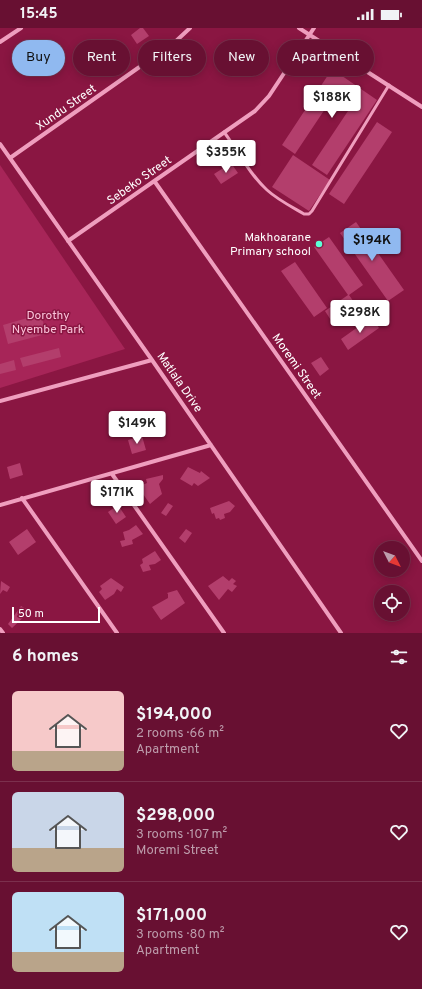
<!DOCTYPE html>
<html lang="en">
<head>
<meta charset="utf-8">
<style>
  body { margin:0; font-family:Overpass,sans-serif; background:#701e3e; color:#f1f3f6; height:100vh; display:flex; flex-direction:column; font-size:15px; white-space:nowrap }
  * { box-sizing:border-box; margin:0 }
  p { font-size:13px; color:#bd9dac }
  .icon { flex:none; width:22px; height:22px; fill:none; stroke:currentColor; stroke-width:2; stroke-linecap:round; stroke-linejoin:round }
  .map { position:relative; height:605px; overflow:hidden }
  .drawer { display:flex; flex-direction:column; background:#681032; flex:1 }
  .drawer>* { flex:none }
  .top-card { position:absolute; left:12px; top:12px; width:398px; height:36px; display:flex; gap:8px }
  .needle { width:26px; rotate:132deg }
  .fabs { position:absolute; left:374px; top:513px; display:grid; gap:8px }
  .fabs a { display:grid; place-items:center; width:36px; height:36px; border-radius:50%; background:#681032; box-shadow:0 2px 10px #0003,0 0 0 1px #7b304d; font-size:20px }
  .scale { position:absolute; left:12px; bottom:10px; width:88px; box-sizing:border-box; padding-left:4px; border:2px solid #fff; border-top:0; font-size:11px; line-height:14px; white-space:nowrap; color:#fff; -webkit-text-stroke:3px #8a1642; paint-order:stroke }
  .price { position:absolute; translate:-50% -34px; padding:0 9px; border-radius:4px; background:#fff; color:#222; font-size:13px; line-height:26px; filter:drop-shadow(0 1px 2px #0008) }
  .price::after { content:''; position:absolute; left:50%; top:24px; width:12px; height:9px; margin-left:-6px; background:inherit; clip-path:polygon(0 0,100% 0,50% 100%) }
  .price.active { background:#90b9f0; color:#111 }
  ul { padding:0; list-style:none }
  li { display:flex; align-items:center; gap:12px; height:100px; padding:0 12px }
  li+li { border-top:1px solid #7b304d }
  li span { display:grid; place-items:center; flex:none; width:112px; height:80px; border-radius:6px; color:#555 }
  li>.icon { margin-inline-start:auto }
  span .icon { width:48px; height:48px; fill:#fffc; stroke-width:1 }
  li b { font-size:17px }
  h2 { display:flex; justify-content:space-between; align-items:center; height:48px; padding:0 12px; font-size:17px }
  .tag { padding:0 14px; border-radius:18px; background:#681032; box-shadow:0 2px 10px #0003,0 0 0 1px #7b304d; font-size:14px; line-height:36px }
  .tag.active { background:#90b9f0; color:#111 }
  .status { display:flex; justify-content:space-between; align-items:center; height:28px; padding:0 20px; background:#681032; direction:ltr }
  .status svg { height:11px; fill:currentColor }
  .map>svg:first-child { display:block }
  .green { fill:#a72558 }
  .building { fill:#b33e6c }
  .lines { fill:none; stroke-linecap:round; stroke-linejoin:round }
  .lane { stroke:#ef9ebe; stroke-width:3 }
  .street { stroke:#ef9ebe; stroke-width:4 }
  .poi-dot { fill:#5cffd8; stroke:#8a1642; stroke-width:1.5 }
  .labels { text-anchor:middle; stroke-width:3; stroke-linejoin:round; paint-order:stroke }
  .street-label { font-size:12px; fill:#fff; stroke:#8a1642 }
  .poi-label { font-size:12px; fill:#fff; stroke:#8a1642; text-anchor:end }
  .park-label { font-size:12px; fill:#fbc4da; stroke:#8a1642 }
</style>
</head>
<body>
<div class="status"><b>15:45</b><svg viewBox="0 0 49 12"><path d="M0 12V9h3v3zM5 12V6h3v6zM10 12V3h3v9zM15 12V0h3v12zM26 1h20v11H26zM47 4h2v5h-2z"/></svg></div>
<div class="map">
<svg width="422" height="605" viewBox="0 0 422 605">
  <rect width="100%" height="100%" fill="#8a1642"/>
  <path class="green" d="M0,137L125,321L0,360Z"/>
  <path class="building" d="M140,0H143L149,8L137,16L131,7Z
    M23,16L30,26L19,33L12,24Z
    M187,25L193,35L182,43L175,33Z
    M323,29L325,39L313,41L311,31Z
    M332,41L377,72L327,147L312,137L352,77L335,66L295,126L282,117Z
    M377,94L392,104L344,176L329,166Z
    M293,127L330,152L309,183L272,159Z
    M231,135L238,145L221,156L214,146Z
    M356,194L404,262L388,273L340,205Z
    M329,209L363,257L349,267L358,280L334,297L325,283L348,267L314,219Z
    M295,234L327,280L314,289L281,243Z
    M41,286L46,306L8,316L3,297Z
    M372,289L379,300L348,322L341,311Z
    M59,320L61,329L23,339L20,330Z
    M321,329L329,341L320,348L311,335Z
    M14,332L16,342L0,346V336Z
    M142,408L146,422L132,426L128,412Z
    M20,435L23,447L10,451L7,439Z
    M188,439L200,445L201,443L210,450L198,458L194,455L192,458L180,451Z
    M163,447V451L159,456L162,466L150,476L138,459L147,455L146,451Z
    M229,473L235,478L230,484L224,486L225,490L220,492L219,490L216,491L214,485L212,486L210,480Z
    M168,475L173,478L166,488L161,485Z
    M118,477L126,489L116,496L108,484Z
    M136,497L143,506L132,512L133,516L122,519L120,513L125,512L123,504L129,502Z
    M27,501L36,514L18,527L9,514Z
    M186,501L192,505L185,515L179,510Z
    M155,523L161,532L155,536L149,537L151,542L143,544L140,537L143,535L142,531Z
    M223,548L229,553L232,550L236,553L233,556L237,558L232,564L228,561L219,572L208,558Z
    M111,550L124,559L121,564L117,561L114,566L105,572L99,564L102,561L100,558Z
    M1,553L10,559L7,564L3,562L0,566Z
    M177,562L185,575L161,592L152,579L168,570V566L167,565Z
    M21,578L30,583L12,600L8,596Z"/>
  <g class="lines">
    <path class="lane" d="M224,104C238,123 250,147 267,162C278,172 292,179 304,186H309L312,183L389,57"/>
    <path class="street" d="M299,0L422,79
      M0,14L21,0
      M0,116L152,332L341,605
      M10,130L175,14L190,0
      M155,154L422,533
      M68,213L255,83L269,68L314,0
      M0,373L152,332
      M112,446L224,605
      M22,470L117,605
      M0,477L211,417
      M0,601L3,605"/>
  </g>
  <circle class="poi-dot" cx="319" cy="216" r="4"/>
  <g class="labels">
    <g class="street-label">
      <text transform="translate(66 79) rotate(-35)" y="4">Xundu Street</text>
      <text transform="translate(139 152) rotate(-35)" y="4">Sebeko Street</text>
      <text transform="translate(297 338) rotate(55)" y="4">Moremi Street</text>
      <text transform="translate(180 354) rotate(55)" y="4">Matlala Drive</text>
    </g>
    <g class="poi-label">
      <text x="311" y="213">Makhoarane<tspan x="311" dy="14">Primary school</tspan></text>
    </g>
    <g class="park-label">
      <text x="48" y="291">Dorothy<tspan x="48" dy="14">Nyembe Park</tspan></text>
    </g>
  </g>
</svg>
<div class="fabs">
<a><svg class="needle" viewBox="-14 -14 28 28"><path d="M0-13l5 13h-10z" fill="#e53935"/><path d="M0 13l5-13h-10z" fill="#bd9dac"/></svg></a>
<a><svg class="icon" aria-label="locate" viewBox="0 0 24 24"><circle cx="12" cy="12" r="6"/><path d="M12 2v4M12 18v4M2 12h4M18 12h4"/></svg></a>
</div>
<div class="scale">50 m</div>
<b class="price" style="left:332px;top:91px">$188K</b>
<b class="price" style="left:226px;top:146px">$355K</b>
<b class="price active" style="left:372px;top:234px">$194K</b>
<b class="price" style="left:360px;top:306px">$298K</b>
<b class="price" style="left:137px;top:417px">$149K</b>
<b class="price" style="left:117px;top:486px">$171K</b>
<div class="top-card">
<a class="tag active">Buy</a>
<a class="tag">Rent</a>
<a class="tag">Filters</a>
<a class="tag">New</a>
<a class="tag">Apartment</a>
</div>
</div>
<section class="drawer">
<h2>6 homes<svg class="icon" aria-label="filters" viewBox="0 0 24 24"><path d="M4 7h16M4 17h16"/><circle cx="9" cy="7" r="2"/><circle cx="15" cy="17" r="2"/></svg></h2>
<ul>
<li><span style="background:linear-gradient(#f6c9c9 75%,#b9a48a 0)"><svg class="icon" aria-label="home" viewBox="0 0 24 24"><path d="M3 11l9-7 9 7M6 9v11h12V9"/></svg></span><div><b>$194,000</b><p>2 rooms · 66 m²</p><p>Apartment</p></div><svg class="icon" aria-label="heart" viewBox="0 0 24 24"><path d="M12 20l-8-8c-3-5 5-10 8-4 3-6 11-1 8 4z"/></svg></li>
<li><span style="background:linear-gradient(#c9d6e8 70%,#b9a48a 0)"><svg class="icon" aria-label="home" viewBox="0 0 24 24"><path d="M3 11l9-7 9 7M6 9v11h12V9"/></svg></span><div><b>$298,000</b><p>3 rooms · 107 m²</p><p>Moremi Street</p></div><svg class="icon" aria-label="heart" viewBox="0 0 24 24"><path d="M12 20l-8-8c-3-5 5-10 8-4 3-6 11-1 8 4z"/></svg></li>
<li><span style="background:linear-gradient(#bfe0f5 75%,#b9a48a 0)"><svg class="icon" aria-label="home" viewBox="0 0 24 24"><path d="M3 11l9-7 9 7M6 9v11h12V9"/></svg></span><div><b>$171,000</b><p>3 rooms · 80 m²</p><p>Apartment</p></div><svg class="icon" aria-label="heart" viewBox="0 0 24 24"><path d="M12 20l-8-8c-3-5 5-10 8-4 3-6 11-1 8 4z"/></svg></li>
</ul>
</section>
</body>
</html>
